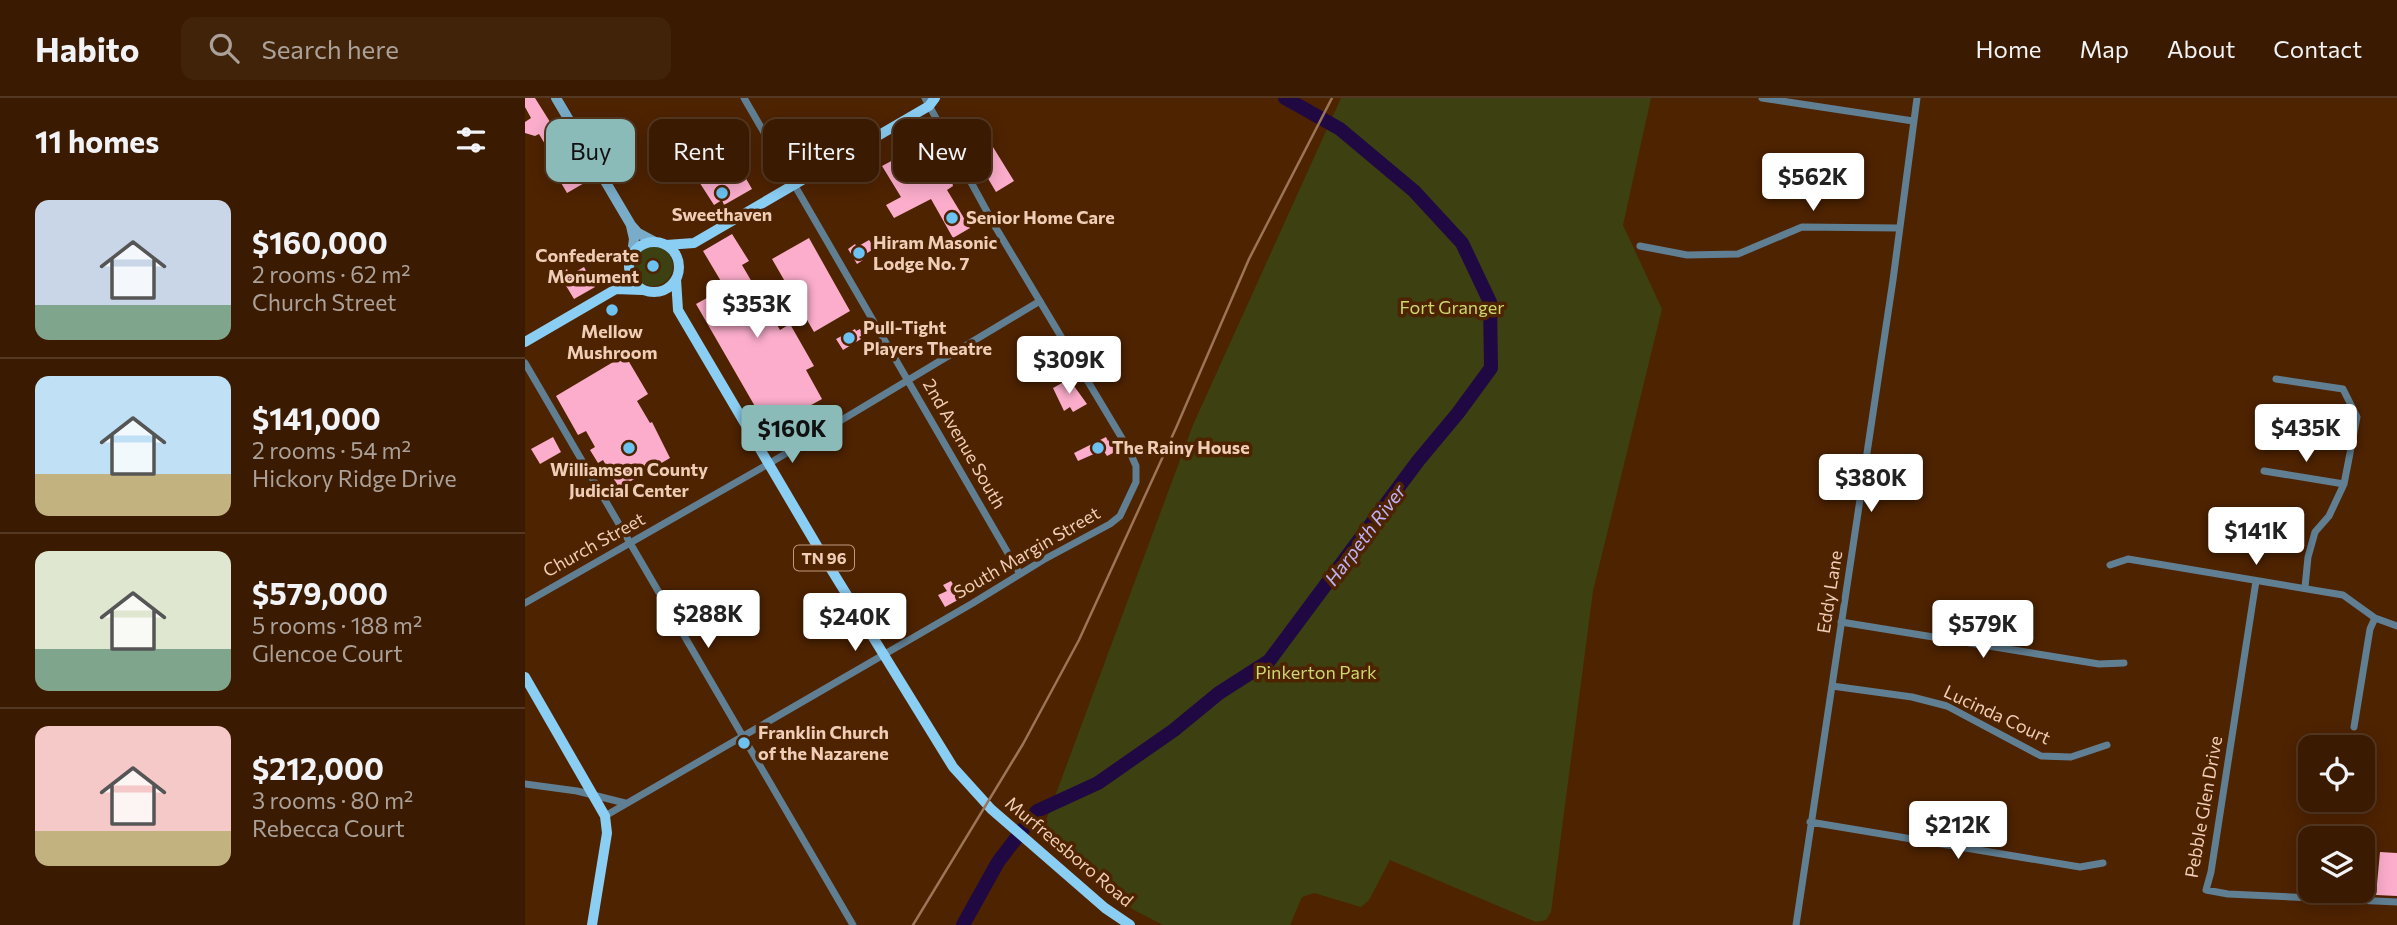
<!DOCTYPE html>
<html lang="en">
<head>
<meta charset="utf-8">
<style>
  body { margin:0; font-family:Commissioner,sans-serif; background:#41230a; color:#f1f3f6; height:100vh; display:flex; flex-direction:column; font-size:26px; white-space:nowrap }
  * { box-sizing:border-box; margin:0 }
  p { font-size:23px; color:#aba199 }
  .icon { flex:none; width:38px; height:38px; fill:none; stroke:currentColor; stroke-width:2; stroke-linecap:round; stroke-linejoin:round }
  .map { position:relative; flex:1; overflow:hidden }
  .side { display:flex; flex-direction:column; background:#3a1a00; width:525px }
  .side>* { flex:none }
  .hud { position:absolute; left:21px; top:21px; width:665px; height:63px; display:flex; gap:14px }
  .buttons { position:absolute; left:1773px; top:637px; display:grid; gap:14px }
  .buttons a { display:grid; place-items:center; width:77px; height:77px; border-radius:14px; background:#3a1a00; box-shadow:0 4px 18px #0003,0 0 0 2px #543822; font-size:35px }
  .price { position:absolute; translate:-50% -60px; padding:0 16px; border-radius:7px; background:#fff; color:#222; font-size:23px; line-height:46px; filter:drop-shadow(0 2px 4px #0008) }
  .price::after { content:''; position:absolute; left:50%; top:42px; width:21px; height:16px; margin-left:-10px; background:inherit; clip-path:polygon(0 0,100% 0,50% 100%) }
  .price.active { background:#8bbbb9; color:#111 }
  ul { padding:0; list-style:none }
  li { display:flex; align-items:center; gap:21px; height:175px; padding:0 35px }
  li+li { border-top:2px solid #543822 }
  li span { display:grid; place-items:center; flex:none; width:196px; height:140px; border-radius:14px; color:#555 }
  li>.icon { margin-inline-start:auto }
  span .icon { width:84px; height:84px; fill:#fffc; stroke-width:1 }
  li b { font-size:30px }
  h2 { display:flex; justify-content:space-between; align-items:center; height:84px; padding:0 35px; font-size:30px }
  .tag { padding:0 24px; border-radius:14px; background:#3a1a00; box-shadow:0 4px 18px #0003,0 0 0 2px #543822; font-size:24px; line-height:63px }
  .tag.active { background:#8bbbb9; color:#111 }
  header { display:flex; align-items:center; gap:42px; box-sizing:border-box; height:98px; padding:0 35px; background:#3a1a00; border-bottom:2px solid #543822 }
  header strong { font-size:33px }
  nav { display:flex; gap:38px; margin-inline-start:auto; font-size:24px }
  .search { width:490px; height:63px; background:#41230a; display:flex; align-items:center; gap:18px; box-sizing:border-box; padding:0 24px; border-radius:14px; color:#aba199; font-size:26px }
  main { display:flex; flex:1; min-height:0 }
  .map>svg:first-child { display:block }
  .green { fill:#3d4112 }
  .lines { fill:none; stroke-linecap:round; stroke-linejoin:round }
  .river { stroke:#200943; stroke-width:14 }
  .building { fill:#fbadcb }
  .minor { stroke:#607f92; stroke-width:7 }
  .secondary { stroke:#79acc9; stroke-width:10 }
  .primary { stroke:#8bcef4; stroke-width:10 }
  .rail { stroke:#9c7458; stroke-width:2.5 }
  .poi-dot { fill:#6cc3f2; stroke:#4e2300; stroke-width:2.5 }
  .labels { text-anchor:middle; stroke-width:7; stroke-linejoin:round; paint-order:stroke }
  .shield { fill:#4e2300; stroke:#bf9a80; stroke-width:2 }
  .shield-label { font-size:16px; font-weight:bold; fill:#f0cdb7 }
  .poi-label { font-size:18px; font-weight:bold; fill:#f0cdb7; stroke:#4e2300; text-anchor:start }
  .park-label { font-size:18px; fill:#ccd76e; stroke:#4e2300 }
  .street-label { font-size:18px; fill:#f0cdb7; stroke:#4e2300 }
  .water-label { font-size:19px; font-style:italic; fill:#c2b1fc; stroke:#4e2300 }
</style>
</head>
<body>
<header>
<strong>Habito</strong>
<div class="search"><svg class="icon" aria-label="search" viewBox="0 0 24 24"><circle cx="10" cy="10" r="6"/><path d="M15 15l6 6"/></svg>Search here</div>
<nav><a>Home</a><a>Map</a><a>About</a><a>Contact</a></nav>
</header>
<main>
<section class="side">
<h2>11 homes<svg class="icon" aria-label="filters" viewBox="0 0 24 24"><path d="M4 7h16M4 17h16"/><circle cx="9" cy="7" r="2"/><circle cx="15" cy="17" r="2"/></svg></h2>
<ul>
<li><span style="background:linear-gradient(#c9d6e8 75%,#7fa58c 0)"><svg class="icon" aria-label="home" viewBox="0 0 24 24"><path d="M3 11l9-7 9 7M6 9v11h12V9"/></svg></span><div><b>$160,000</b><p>2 rooms · 62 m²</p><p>Church Street</p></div></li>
<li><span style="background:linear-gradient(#bfe0f5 70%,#c2b280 0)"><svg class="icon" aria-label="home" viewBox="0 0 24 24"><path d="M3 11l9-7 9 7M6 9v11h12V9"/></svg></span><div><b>$141,000</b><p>2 rooms · 54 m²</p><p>Hickory Ridge Drive</p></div></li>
<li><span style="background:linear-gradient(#dfe7d0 70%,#7fa58c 0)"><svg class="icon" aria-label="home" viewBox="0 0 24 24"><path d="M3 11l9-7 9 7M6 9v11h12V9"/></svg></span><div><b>$579,000</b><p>5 rooms · 188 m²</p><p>Glencoe Court</p></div></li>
<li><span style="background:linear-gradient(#f6c9c9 75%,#c2b280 0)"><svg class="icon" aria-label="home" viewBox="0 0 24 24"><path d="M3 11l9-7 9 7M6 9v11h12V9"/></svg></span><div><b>$212,000</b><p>3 rooms · 80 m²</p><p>Rebecca Court</p></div></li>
</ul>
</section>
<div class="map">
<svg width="1872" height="827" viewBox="0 0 1872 827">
  <rect width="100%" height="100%" fill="#4e2300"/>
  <path class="green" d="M816,0H1126L1098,127L1137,211L1068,493L1026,814L1021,822L1011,824L865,762L844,802L836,809L789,795L777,799L765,827H638L607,811L516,736L668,327Z
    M108 168a20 20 0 1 1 40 0a20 20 0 1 1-40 0Z"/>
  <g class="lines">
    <path class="river" d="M438,827L473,764L512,713L573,685L649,632L694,595L744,563L893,363L933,315L966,270L965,204L937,145L889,93L815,31L760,0"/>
  </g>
  <path class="building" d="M0,0H10L32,35L36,33L42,43L38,45L61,84L42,95L25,66L28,64L27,58L14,36L10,38L0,35V24L6,20L0,9Z
    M211,27L219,41L203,50L195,36Z
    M403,43L426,79L428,88L422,92L445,130L428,140L406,101L369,120L361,107L376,99L357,68L370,61L367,54L385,44L389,51Z
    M468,49L489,83L471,94L455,67L458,55Z
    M208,58L227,91L199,107L197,102L189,107L169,76L192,63L194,66Z
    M207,136L224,163L217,167L255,232L265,226L289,268L281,272L297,301L243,331L171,206L200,190L178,153Z
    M284,140L325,213L289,234L247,161Z
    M344,142L350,150L336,159L338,162L332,166L323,151L330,146L332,149Z
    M59,169L70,189L49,201L34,176L42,171L45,177Z
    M330,231L331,233L335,231L338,237L334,239L336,241L318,252L311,241Z
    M100,257L123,296L112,303L125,325L127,324L145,360L94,390L78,362L73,365L65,352L70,349L61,333L53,337L31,298Z
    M544,281L562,306L548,314L545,309L539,313L528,290Z
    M28,339L36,354L15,366L6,351Z
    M581,339L583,343L586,341L590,354L582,358L578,352L553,363L549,355Z
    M426,483L429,488L435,484L442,497L420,509L413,497L422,493L418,487Z
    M1855,754L1872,755V798L1851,797Z"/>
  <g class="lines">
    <path class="minor" d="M219,0L495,476
      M1237,0L1388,23
      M1115,148L1162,157L1213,156L1277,129L1374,130
      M0,265L328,827
      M1751,281L1818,291L1832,319L1819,386L1804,418L1790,434L1783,459L1780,489
      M1739,373L1819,386
      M1585,467L1603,461L1818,497L1850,520L1872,528
      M1731,483L1686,774L1681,792L1703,796L1872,804
      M0,505L245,365L515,203
      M1316,524L1574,566L1599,565
      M1307,588L1387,599L1422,608L1516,658L1546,659L1582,647
      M1829,629L1845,531L1850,520
      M0,686L52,693L100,705
      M80,718L448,505L518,462L585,426L595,418L611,384V368L604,352L471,130L400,0
      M1285,724L1555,769L1578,765
      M1799,740L1800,730
      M1271,827L1368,182L1392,0"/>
    <path class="secondary" d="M31,0L106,127L113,135L130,144
      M106,128L109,141L107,156"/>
    <path class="primary" d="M104 169a25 25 0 1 1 50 0a25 25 0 1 1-50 0Z
      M141,147L169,145L404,8L410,0
      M151,181L153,212L301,463L428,669L466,711L580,810L605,827
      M0,244L91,191L117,192
      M0,579L80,718L82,735L67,827"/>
    <path class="rail" d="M388,827L498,646L554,542L651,330L724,161L807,0"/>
  </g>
  <g class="poi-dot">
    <circle cx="197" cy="95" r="7"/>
    <circle cx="427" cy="120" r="7"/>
    <circle cx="334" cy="155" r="7"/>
    <circle cx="128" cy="168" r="7"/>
    <circle cx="87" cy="212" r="7"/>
    <circle cx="324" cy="240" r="7"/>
    <circle cx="104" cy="350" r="7"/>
    <circle cx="573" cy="350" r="7"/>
    <circle cx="219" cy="645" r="7"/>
  </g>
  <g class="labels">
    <rect class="shield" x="269" y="447.5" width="60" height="25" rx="5"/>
    <g class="shield-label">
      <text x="299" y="466">TN 96</text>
    </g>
    <g class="poi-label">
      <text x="197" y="123" text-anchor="middle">Sweethaven</text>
      <text x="441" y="126">Senior Home Care</text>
      <text x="348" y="151">Hiram Masonic<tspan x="348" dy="21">Lodge No. 7</tspan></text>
      <text x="114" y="164" text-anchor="end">Confederate<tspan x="114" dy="21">Monument</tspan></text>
      <text x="338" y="236">Pull-Tight<tspan x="338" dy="21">Players Theatre</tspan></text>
      <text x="87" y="240" text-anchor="middle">Mellow<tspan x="87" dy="21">Mushroom</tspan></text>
      <text x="587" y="356">The Rainy House</text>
      <text x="104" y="378" text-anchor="middle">Williamson County<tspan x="104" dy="21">Judicial Center</tspan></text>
      <text x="233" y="641">Franklin Church<tspan x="233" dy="21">of the Nazarene</tspan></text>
    </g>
    <g class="park-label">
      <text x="927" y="216">Fort Granger</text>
      <text x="791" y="581">Pinkerton Park</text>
    </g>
    <g class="street-label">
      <text transform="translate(439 346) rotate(60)" y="6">2nd Avenue South</text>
      <text transform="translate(69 447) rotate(-29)" y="6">Church Street</text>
      <text transform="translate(502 455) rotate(-30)" y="6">South Margin Street</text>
      <text transform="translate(1305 494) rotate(-81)" y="6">Eddy Lane</text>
      <text transform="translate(1472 617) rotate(25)" y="6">Lucinda Court</text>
      <text transform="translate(1679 709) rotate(-80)" y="6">Pebble Glen Drive</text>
      <text transform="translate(544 754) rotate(40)" y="6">Murfreesboro Road</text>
    </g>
    <g class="water-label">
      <text transform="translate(840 437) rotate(-53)" y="7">Harpeth River</text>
    </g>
  </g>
</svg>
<div class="buttons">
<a><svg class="icon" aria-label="locate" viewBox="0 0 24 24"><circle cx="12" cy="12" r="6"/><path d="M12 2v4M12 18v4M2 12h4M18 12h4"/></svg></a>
<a><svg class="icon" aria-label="layers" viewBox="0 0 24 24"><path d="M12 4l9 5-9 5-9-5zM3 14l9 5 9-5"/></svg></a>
</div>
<b class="price" style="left:1288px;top:115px">$562K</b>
<b class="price" style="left:232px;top:242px">$353K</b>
<b class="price" style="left:544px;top:298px">$309K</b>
<b class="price" style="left:1781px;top:366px">$435K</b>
<b class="price active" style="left:267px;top:367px">$160K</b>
<b class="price" style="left:1346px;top:416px">$380K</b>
<b class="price" style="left:1731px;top:469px">$141K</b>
<b class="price" style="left:183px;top:552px">$288K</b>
<b class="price" style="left:330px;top:555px">$240K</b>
<b class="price" style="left:1458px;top:562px">$579K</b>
<b class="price" style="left:1433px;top:763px">$212K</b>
<div class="hud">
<a class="tag active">Buy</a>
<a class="tag">Rent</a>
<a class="tag">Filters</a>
<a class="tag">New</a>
</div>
</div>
</main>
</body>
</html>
